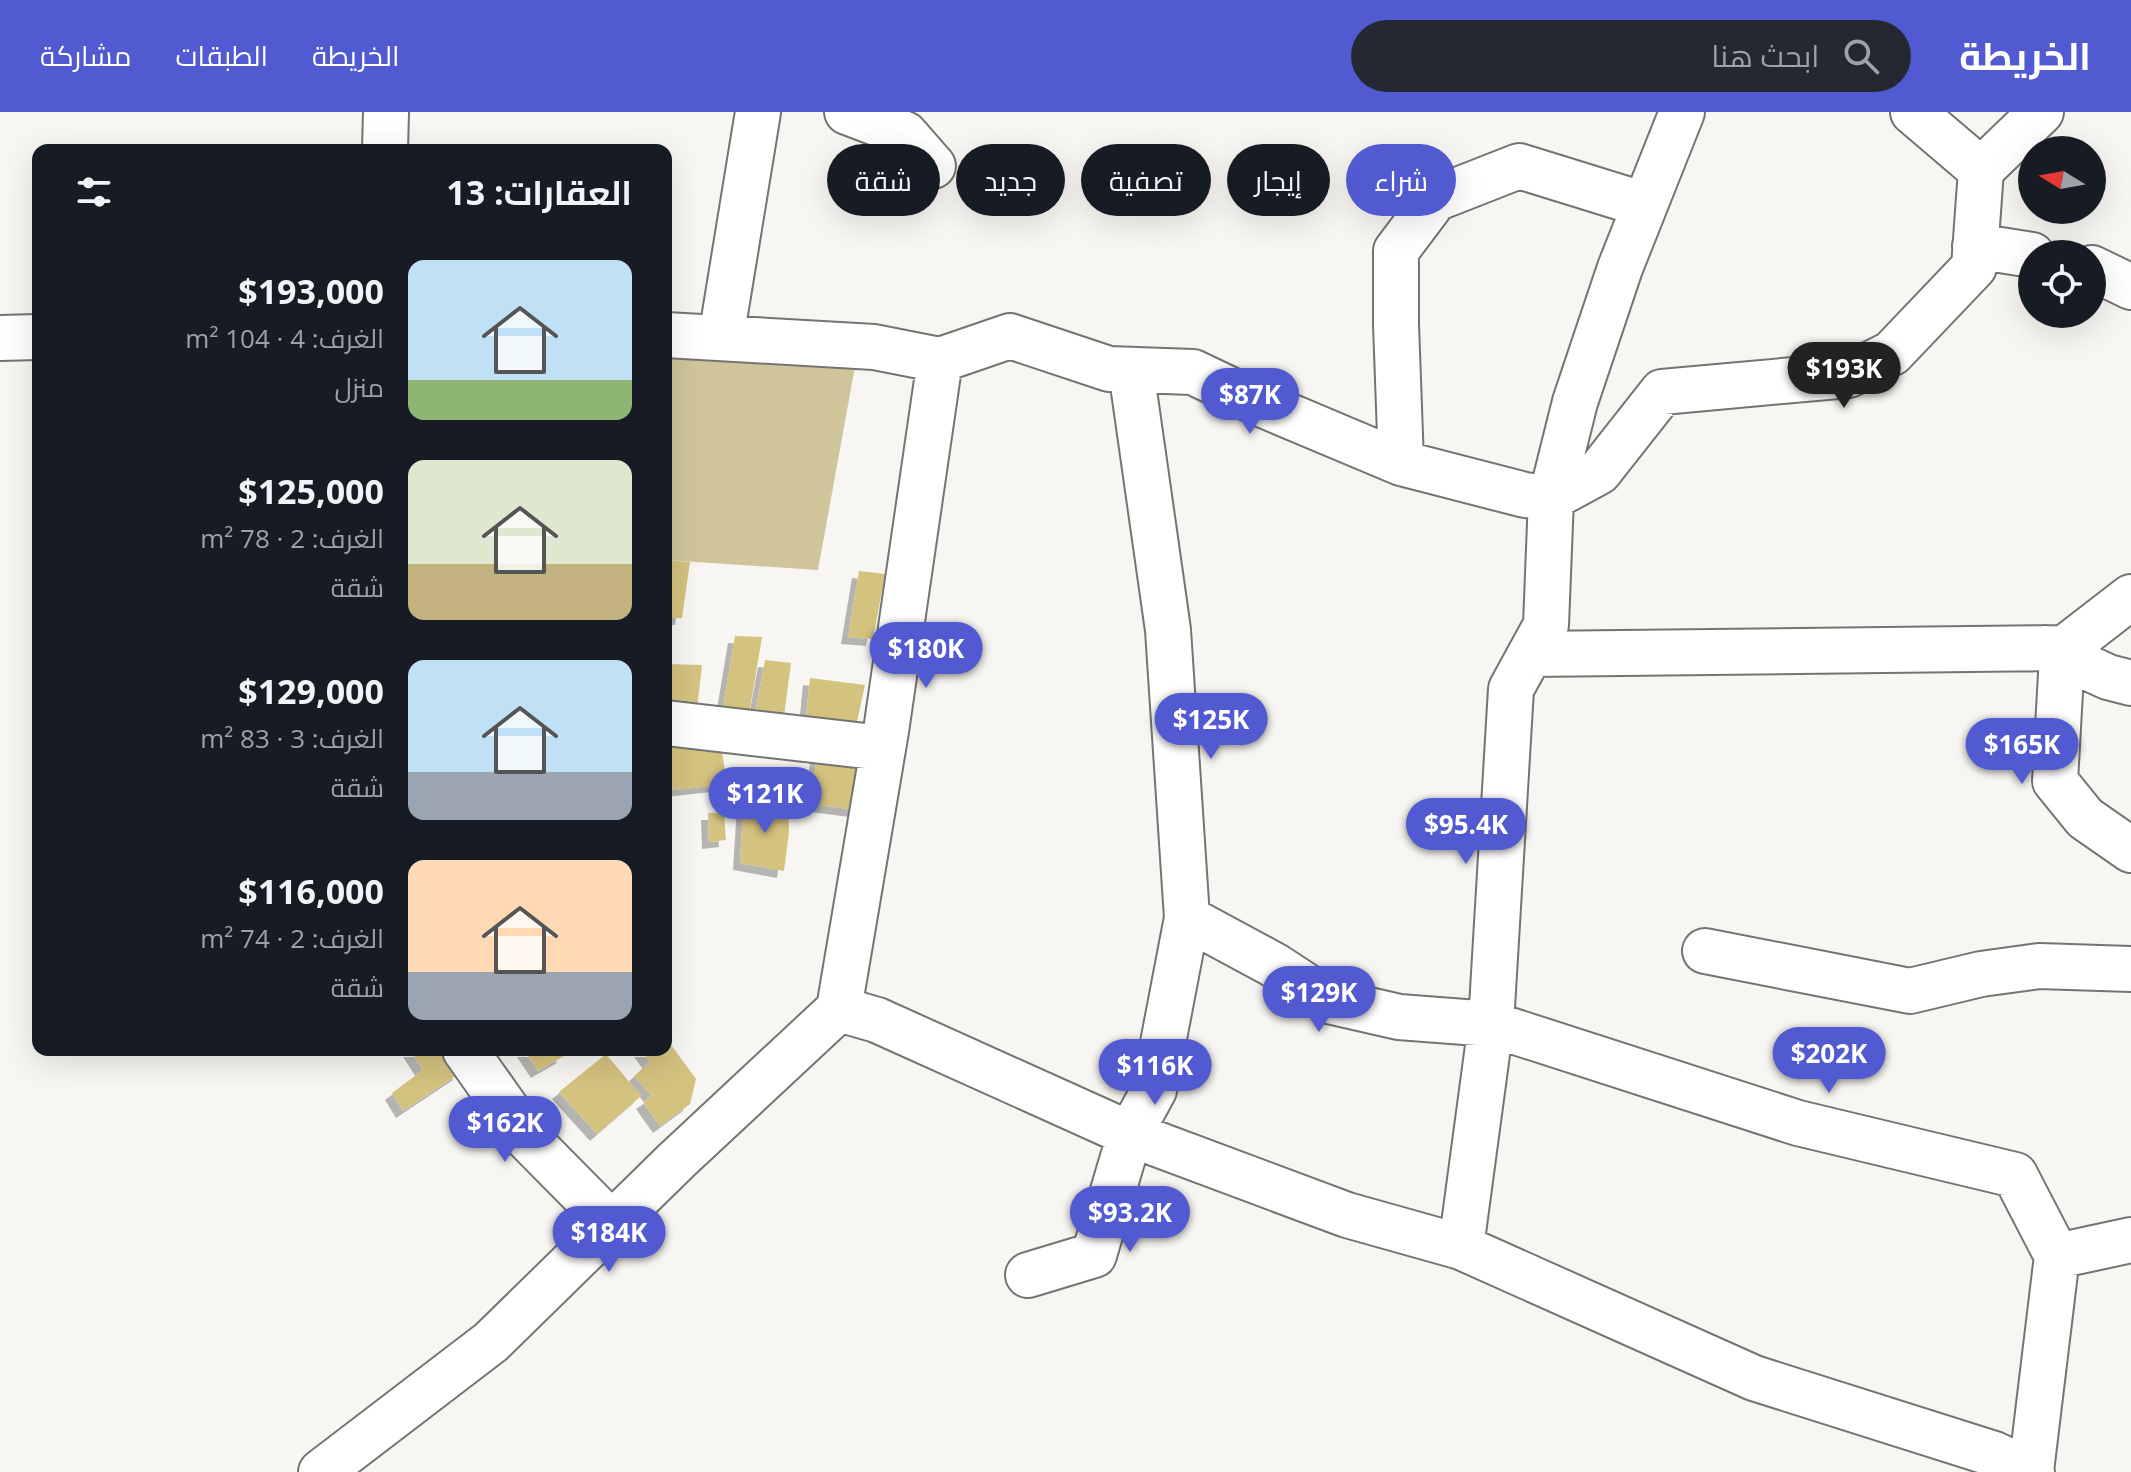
<!DOCTYPE html>
<html lang="ar">
<head>
<meta charset="utf-8">
<style>
  body { margin:0; font-family:"Open Sans",Cairo,sans-serif; background:#242831; color:#f1f3f6; direction:rtl; height:100vh; display:flex; flex-direction:column; font-size:30px; white-space:nowrap }
  * { box-sizing:border-box; margin:0 }
  p { font-size:26px; color:#9ea1a6 }
  .icon { flex:none; width:44px; height:44px; fill:none; stroke:currentColor; stroke-width:2; stroke-linecap:round; stroke-linejoin:round }
  .map { position:relative; flex:1; overflow:hidden; direction:ltr }
  .side { position:absolute; left:32px; top:32px; width:640px; height:912px; display:flex; flex-direction:column; background:#171b24; border-radius:16px; box-shadow:0 8px 32px #0002; direction:rtl }
  .side>* { flex:none }
  .guide { position:absolute; left:696px; top:32px; width:760px; height:72px; direction:rtl; display:flex; gap:16px }
  .needle { width:52px; rotate:281deg }
  .fabs { position:absolute; left:2018px; top:24px; display:grid; gap:16px }
  .fabs a { display:grid; place-items:center; width:88px; height:88px; border-radius:50%; background:#171b24; box-shadow:0 8px 32px #0002; font-size:40px }
  .price { position:absolute; translate:-50% -68px; padding:0 18px; border-radius:28px; background:#525ad1; color:#fff; font-size:26px; line-height:52px; filter:drop-shadow(0 2px 4px #0008) }
  .price::after { content:''; position:absolute; left:50%; top:48px; width:24px; height:18px; margin-left:-12px; background:inherit; clip-path:polygon(0 0,100% 0,50% 100%) }
  .price.selected { background:#222; color:#fff }
  ul { padding:0; list-style:none }
  li { display:flex; align-items:center; gap:24px; height:200px; padding:0 40px }
  li span { display:grid; place-items:center; flex:none; width:224px; height:160px; border-radius:16px; color:#555 }
  li>.icon { margin-inline-start:auto }
  span .icon { width:96px; height:96px; fill:#fffc; stroke-width:1 }
  li b { font-size:34px }
  h2 { display:flex; justify-content:space-between; align-items:center; height:96px; padding:0 40px; font-size:34px }
  .chip { padding:0 28px; border-radius:36px; background:#171b24; box-shadow:0 8px 32px #0002; font-size:28px; line-height:72px }
  .chip.selected { background:#525ad1; color:#fff }
  header { display:flex; align-items:center; gap:48px; box-sizing:border-box; height:112px; padding:0 40px; background:#525ad1; color:#fff }
  header strong { font-size:38px }
  nav { display:flex; gap:44px; margin-inline-start:auto; font-size:28px }
  .search { width:560px; height:72px; background:#242831; display:flex; align-items:center; gap:20px; box-sizing:border-box; padding:0 28px; border-radius:44px; color:#9ea1a6; font-size:30px }
  .map>svg:first-child { display:block }
  .green { fill:#d0c59a }
  .building { fill:#d4c27f; filter:url(#shadow) }
  .lines { fill:none; stroke-linecap:round; stroke-linejoin:round }
  .minor-casing { stroke:#757471; stroke-width:48 }
  .minor { stroke:#fff; stroke-width:44 }
</style>
</head>
<body>
<header>
<strong>الخريطة</strong>
<div class="search"><svg class="icon" aria-label="search" viewBox="0 0 24 24"><circle cx="10" cy="10" r="6"/><path d="M15 15l6 6"/></svg>ابحث هنا</div>
<nav><a>الخريطة</a><a>الطبقات</a><a>مشاركة</a></nav>
</header>
<div class="map">
<svg width="2131" height="1360" viewBox="0 0 2131 1360">
  <defs>
    <filter id="shadow"><feDropShadow dx="-7" dy="7" stdDeviation="0" flood-color="#0004"/></filter>
  </defs>
  <rect width="100%" height="100%" fill="#f7f6f2"/>
  <path class="green" d="M666,240L856,249L818,458L666,448Z"/>
  <path class="building" d="M666,448L690,450L682,506H666Z
    M859,459L885,462L873,527L848,525Z
    M735,524L762,525L749,603L722,602Z
    M765,548L791,551L784,604L755,602Z
    M666,552L702,553L697,597L666,596Z
    M810,566L865,573L856,614L806,606Z
    M666,620L719,622L727,672L673,678Z
    M818,634L862,638L856,698L811,692Z
    M744,687L788,694L789,720L784,759L740,751Z
    M708,701H724L726,728L709,730Z
    M666,926L696,967L690,992L660,1014L643,990L652,984L634,964L650,950L641,938H666Z
    M410,938H443L460,961L403,999L392,981L423,958Z
    M524,938H560L564,944L538,959Z
    M606,942L641,984L597,1022L559,980Z"/>
  <g class="lines">
    <defs>
      <path id="minor" d="M847,0L905,22L933,54
        M1913,0L1981,58
        M385,38L386,0
        M1975,134L2032,143
        M2092,156L2131,175
        M666,223L874,235L940,248L1010,224L1109,257L1193,260L1256,290L1401,351L1525,383L1551,386L1599,360L1662,280L1849,263L1892,241L1974,155L1981,58L2041,0
        M0,226L38,225
        M721,226L758,0
        M1401,351L1396,212V139L1435,87L1519,54L1645,93
        M2045,536L2108,565L2131,571
        M1530,542L2065,536L2131,485
        M2062,544L2055,669L2085,706L2131,738
        M666,611L883,636
        M1187,806L1274,853L1329,889L1399,905L1491,912L1798,1011L2015,1063L2057,1144L2131,1128
        M1705,839L1910,879L1981,862L2039,854L2131,857
        M839,897L877,908L1130,1022L1347,1103L1461,1135L1754,1266L1994,1342L2032,1360
        M465,938L527,1026L612,1112
        M1461,1135L1491,912L1511,577L1546,513L1551,386L1575,290L1620,156L1682,0
        M1028,1163L1094,1143L1130,1022L1154,978L1187,806L1168,518L1131,258
        M2031,1359L2057,1144
        M321,1360L491,1230L677,1048L839,897L886,619L940,248"/>
    </defs>
    <use href="#minor" class="minor-casing"/>
    <use href="#minor" class="minor"/>
  </g>
</svg>
<div class="fabs">
<a><svg class="needle" viewBox="-14 -14 28 28"><path d="M0-13l5 13h-10z" fill="#e53935"/><path d="M0 13l5-13h-10z" fill="#9ea1a6"/></svg></a>
<a><svg class="icon" aria-label="locate" viewBox="0 0 24 24"><circle cx="12" cy="12" r="6"/><path d="M12 2v4M12 18v4M2 12h4M18 12h4"/></svg></a>
</div>
<b class="price selected" style="left:1844px;top:298px">$193K</b>
<b class="price" style="left:1250px;top:324px">$87K</b>
<b class="price" style="left:926px;top:578px">$180K</b>
<b class="price" style="left:1211px;top:649px">$125K</b>
<b class="price" style="left:2022px;top:674px">$165K</b>
<b class="price" style="left:765px;top:723px">$121K</b>
<b class="price" style="left:1466px;top:754px">$95.4K</b>
<b class="price" style="left:1319px;top:922px">$129K</b>
<b class="price" style="left:1829px;top:983px">$202K</b>
<b class="price" style="left:1155px;top:995px">$116K</b>
<b class="price" style="left:505px;top:1052px">$162K</b>
<b class="price" style="left:1130px;top:1142px">$93.2K</b>
<b class="price" style="left:609px;top:1162px">$184K</b>
<div class="guide">
<a class="chip selected">شراء</a>
<a class="chip">إيجار</a>
<a class="chip">تصفية</a>
<a class="chip">جديد</a>
<a class="chip">شقة</a>
</div>
<section class="side">
<h2>العقارات: 13<svg class="icon" aria-label="filters" viewBox="0 0 24 24"><path d="M4 7h16M4 17h16"/><circle cx="9" cy="7" r="2"/><circle cx="15" cy="17" r="2"/></svg></h2>
<ul>
<li><span style="background:linear-gradient(#bfe0f5 75%,#8fb573 0)"><svg class="icon" aria-label="home" viewBox="0 0 24 24"><path d="M3 11l9-7 9 7M6 9v11h12V9"/></svg></span><div><b>$193,000</b><p>الغرف: 4 · 104 m²</p><p>منزل</p></div></li>
<li><span style="background:linear-gradient(#dfe7d0 65%,#c2b280 0)"><svg class="icon" aria-label="home" viewBox="0 0 24 24"><path d="M3 11l9-7 9 7M6 9v11h12V9"/></svg></span><div><b>$125,000</b><p>الغرف: 2 · 78 m²</p><p>شقة</p></div></li>
<li><span style="background:linear-gradient(#bfe0f5 70%,#9aa5b1 0)"><svg class="icon" aria-label="home" viewBox="0 0 24 24"><path d="M3 11l9-7 9 7M6 9v11h12V9"/></svg></span><div><b>$129,000</b><p>الغرف: 3 · 83 m²</p><p>شقة</p></div></li>
<li><span style="background:linear-gradient(#ffd9b3 70%,#9aa5b1 0)"><svg class="icon" aria-label="home" viewBox="0 0 24 24"><path d="M3 11l9-7 9 7M6 9v11h12V9"/></svg></span><div><b>$116,000</b><p>الغرف: 2 · 74 m²</p><p>شقة</p></div></li>
</ul>
</section>
</div>
</body>
</html>
